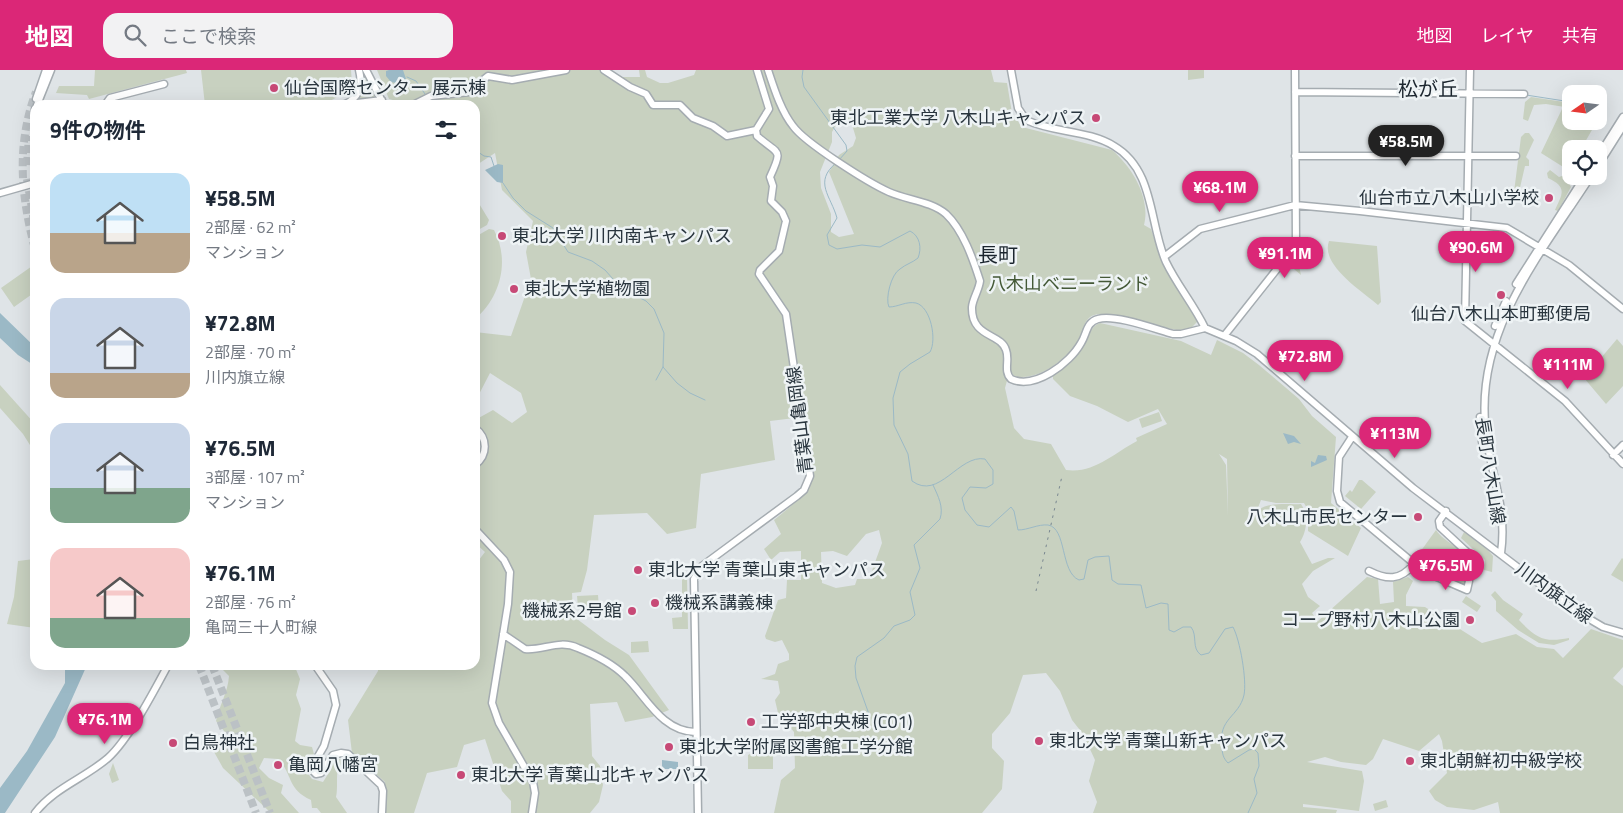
<!DOCTYPE html>
<html lang="ja">
<head>
<meta charset="utf-8">
<style>
  body { margin:0; font-family:"Titillium Web","Noto Sans JP",sans-serif; background:#f2f2f3; color:#1f2937; height:100vh; display:flex; flex-direction:column; font-size:19px; white-space:nowrap }
  * { box-sizing:border-box; margin:0 }
  p { font-size:16px; color:#747a83 }
  .icon { flex:none; width:28px; height:28px; fill:none; stroke:currentColor; stroke-width:2; stroke-linecap:round; stroke-linejoin:round }
  .map { position:relative; flex:1; overflow:hidden }
  .panel { position:absolute; left:30px; top:30px; width:450px; height:570px; display:flex; flex-direction:column; background:#fff; border-radius:15px; box-shadow:0 5px 20px #0002 }
  .panel>* { flex:none }
  .needle { width:32px; rotate:256deg }
  .controls { position:absolute; left:1562px; top:15px; display:grid; gap:10px }
  .controls a { display:grid; place-items:center; width:45px; height:45px; border-radius:10px; background:#fff; box-shadow:0 5px 20px #0002; font-size:25px }
  .price { position:absolute; translate:-50% -42px; padding:0 11px; border-radius:18px; background:#db2777; color:#fff; font-size:16px; line-height:32px; filter:drop-shadow(0 1px 2px #0008) }
  .price::after { content:''; position:absolute; left:50%; top:30px; width:15px; height:11px; margin-left:-8px; background:inherit; clip-path:polygon(0 0,100% 0,50% 100%) }
  .price.current { background:#222; color:#fff }
  ul { padding:0; list-style:none }
  li { display:flex; align-items:center; gap:15px; height:125px; padding:0 20px }
  li span { display:grid; place-items:center; flex:none; width:140px; height:100px; border-radius:15px; color:#555 }
  li>.icon { margin-inline-start:auto }
  span .icon { width:60px; height:60px; fill:#fffc; stroke-width:1 }
  li b { font-size:21px }
  h2 { display:flex; justify-content:space-between; align-items:center; height:60px; padding:0 20px; font-size:21px }
  header { display:flex; align-items:center; gap:30px; box-sizing:border-box; height:70px; padding:0 25px; background:#db2777; color:#fff }
  header strong { font-size:24px }
  nav { display:flex; gap:28px; margin-inline-start:auto; font-size:18px }
  .search { width:350px; height:45px; background:#f2f2f3; display:flex; align-items:center; gap:12px; box-sizing:border-box; padding:0 18px; border-radius:15px; color:#747a83; font-size:19px }
  .map>svg:first-child { display:block }
  .green { fill:#c8d1c0; fill-rule:evenodd }
  .water { fill:#9bb9c6 }
  .lines { fill:none; stroke-linecap:round; stroke-linejoin:round }
  .stream { stroke:#9bb9c6; stroke-width:1 }
  .highway-tunnel { stroke:#bbc1c5; stroke-width:8; stroke-dasharray:8 4; stroke-linecap:butt }
  .secondary-casing { stroke:#a5acb1; stroke-width:9 }
  .secondary { stroke:#fff; stroke-width:6 }
  .rail { stroke:#798790; stroke-width:1; stroke-dasharray:2.5 5; stroke-linecap:butt }
  .poi-dot { fill:#c74976; stroke:#eef3f5; stroke-width:2 }
  .labels { text-anchor:middle; stroke-width:5; stroke-linejoin:round; paint-order:stroke }
  .poi-label { font-size:18px; fill:#29353e; stroke:#eef3f5; text-anchor:start }
  .park-label { font-size:18px; fill:#445937; stroke:#eef3f5 }
  .street-label { font-size:18px; fill:#29353e; stroke:#eef3f5 }
  .quarter-label { font-size:20px; fill:#1b252e; stroke:#eef3f5 }
</style>
</head>
<body>
<header>
<strong>地図</strong>
<div class="search"><svg class="icon" aria-label="search" viewBox="0 0 24 24"><circle cx="10" cy="10" r="6"/><path d="M15 15l6 6"/></svg>ここで検索</div>
<nav><a>地図</a><a>レイヤ</a><a>共有</a></nav>
</header>
<div class="map">
<svg width="1623" height="743" viewBox="0 0 1623 743">
  <rect width="100%" height="100%" fill="#dfe4e7"/>
  <path class="green" d="M95,0H186L187,3L89,29L87,25L56,23L59,16H94Z
    M201,0H351L352,14C342,26 332,31 318,35H205Z
    M362,0H364L375,28L361,30L359,26L364,16Z
    M377,0H604L617,7H640L639,0H645L647,7L660,13H668L694,5L696,0H991L994,12L1007,13L1012,43L1022,57L1112,80C1132,97 1151,128 1144,155L1151,159L1161,190L1198,251L1192,257L1181,261L1103,244C1097,244 1093,244 1088,249C1083,254 1083,263 1079,270C1067,289 1038,312 1014,306L1010,300L1005,318L1014,358L1024,369L1051,374L1066,400C1094,404 1114,383 1137,371L1136,368L1167,354L1158,339L1128,352L1097,336L1070,326L1053,309V304C1063,295 1076,287 1084,275C1089,267 1090,256 1100,253L1181,271L1211,285L1217,270L1243,283L1259,295L1299,329L1312,346L1336,367L1331,433L1361,458L1348,486L1308,461V440L1304,433H1276L1261,430L1256,443C1264,431 1288,435 1301,434C1309,445 1307,461 1300,472L1312,494L1328,488H1335L1313,501L1302,514L1308,527L1320,536L1312,543L1318,551L1367,507L1378,509L1380,534L1394,532L1393,512L1408,507L1413,511L1406,525V536L1425,537L1482,573L1516,564L1537,577L1554,579L1563,588L1591,559L1623,570V597L1613,608L1623,616V743H1500L1498,732L1474,740L1447,737L1435,730L1429,721L1447,703L1442,671L1439,664L1419,681L1383,669L1373,689L1366,695L1341,692L1325,687L1307,692L1362,701L1364,711L1359,741L1303,734V737L1337,740L1336,743H1093L1097,732L1089,711L1095,690L1083,664L1072,650L1060,621L1046,603L1023,605L1010,643L992,664V678L1004,691L1002,719L982,743H774L781,710L795,698L794,662L778,643L775,630L780,623L778,611L761,609L775,604L778,594L789,590V584L782,570L775,572L766,569L765,566L778,530L786,528L787,510H801V481L780,482L771,490L764,479L781,464L774,450C827,408 814,406 803,347L770,351L775,390L701,404L696,458L667,464L647,443L594,445L587,500L581,522L572,523L573,546L605,570L629,585L669,640L652,647L625,652L617,632L590,634L592,686L600,696L603,715L599,732L590,743H511V731L502,721L485,669L464,675L457,697L427,703L414,743H384L385,712L352,683L348,650L378,601V595H475V495L485,482L475,473V392L479,397C493,385 491,364 475,354V350L493,340L512,353L527,342L521,323L490,303L475,332V262L511,266L531,209L526,182L533,151L502,120L495,83L475,96V35H412L389,29ZM844,48L851,51L856,68L853,76L839,85L829,102L854,164L839,167L831,162V144L821,118L820,102L832,72V62L839,50ZM1219,384L1227,389L1228,446L1226,395ZM879,460L882,473L869,509H857L855,515L836,518L822,513L821,482L833,481L847,486L866,464Z
    M1188,0H1204V8L1188,10Z
    M1531,27L1571,33V38L1546,34L1534,35L1528,51L1523,49L1525,32Z
    M1562,39L1571,43V51L1596,53L1581,79H1571V95L1568,100L1541,83Z
    M1525,63H1529L1534,70L1526,87L1529,90V96H1525L1519,122H1514L1521,67Z
    M1550,100L1559,107L1565,105L1571,117L1558,141L1555,140C1563,123 1567,117 1548,108L1547,103Z
    M475,127L489,150L487,155L478,160L475,155Z
    M489,159L494,160C510,190 501,227 475,249V197L477,191L475,188V167Z
    M1329,171L1377,176L1381,232L1378,235C1362,221 1320,195 1329,171Z
    M1293,187H1297L1301,205L1288,194Z
    M35,194V222L14,237L1,218Z
    M1617,269L1623,276V316L1606,334L1584,308Z
    M0,315L35,354V383L23,364L0,338Z
    M1159,342L1162,351L1142,358L1139,349Z
    M1359,410H1362L1376,422L1361,439L1345,426L1350,420L1352,422Z
    M1436,460C1444,472 1462,478 1465,486C1468,492 1467,502 1467,509L1463,515L1433,503L1415,489Z
    M1464,462L1486,478L1493,486L1492,502L1484,500L1485,490L1461,468Z
    M1622,488L1623,489V512L1611,505Z
    M34,489L35,558L7,554L14,527L18,491Z
    M682,506H687L688,559H673L672,548L682,547Z
    M1495,521L1503,530L1523,544L1519,550C1536,568 1544,573 1569,568V570L1554,575L1539,573L1518,560L1496,541V531L1491,525Z
    M598,525L599,537H578L577,526Z
    M1466,526L1481,536L1477,542L1462,532Z
    M648,571L649,582L631,583V572Z
    M223,595H239L250,599L253,595L295,597L300,609L296,625L301,639L295,671L300,675L312,677L314,684L304,698L312,709L323,712L330,701L334,690L346,688L360,702L349,696L338,699C336,705 338,719 336,727L347,743H321L317,738H312L311,730C286,718 294,706 278,689L264,688L259,698L269,708L283,715L281,723L299,743H271L223,698L213,680L224,661L216,651C219,636 228,622 229,606L221,598Z
    M764,676H773V699H748V685Z
    M113,693L119,710L112,713L109,704Z
    M1386,730L1388,737L1375,741L1373,734Z"/>
  <path class="water" d="M389,0H403L406,9L401,10V14L391,12L386,6V1Z
    M498,94L503,95V113L497,112L485,100Z
    M0,243L35,277V296L18,285L0,268Z
    M1283,363L1294,366L1301,374L1294,372L1288,374Z
    M1318,385L1326,386L1327,390L1311,397V391L1315,393Z
    M65,595H87L55,667L5,743H0V718L27,681L65,613Z
    M662,690L678,692V699H665L662,696Z"/>
  <g class="lines">
    <path class="stream" d="M803,0L802,7L804,17L846,75L847,81L839,90
      M407,7L416,11L425,24
      M1526,25L1571,32
      M437,32L439,35
      M475,80L484,86L491,87L494,96
      M836,93C813,112 831,126 837,148L827,165L829,175L837,179L862,175L880,177L910,161C920,166 922,178 918,188C912,193 906,194 900,199C891,204 885,229 889,237C898,237 906,231 916,233C931,237 937,270 930,282L910,294L900,302L893,328L894,355L908,384L912,411C939,431 959,384 985,389L993,400V414L986,418L970,417L962,428L965,440L977,455L989,457L1011,437L1014,441L1018,460C1028,460 1038,454 1048,455C1067,458 1060,502 1079,510L1084,509L1088,490L1095,487L1109,486L1112,510L1118,514L1141,515L1146,538L1161,533L1168,534L1169,560L1174,562L1183,557H1191C1198,566 1191,578 1201,585L1209,583L1225,559L1233,557C1240,570 1247,610 1244,625C1239,647 1218,648 1222,676C1222,683 1223,688 1228,693L1249,680L1254,679L1258,683L1259,696L1254,709L1257,723L1248,743
      M503,113L513,128L526,141L553,158L568,182L592,191L605,200L621,218L646,231L654,239L664,263L663,297L677,313L690,323L705,330
      M656,310L663,297
      M857,660L870,647L856,608L855,596L857,587L884,568L894,556L910,550L915,545L910,522L920,498L914,475L940,449C944,437 938,426 933,415"/>
    <path class="highway-tunnel" d="M27,95L29,66
      M27,109L35,157
      M35,179C21,126 16,75 36,22
      M199,595L256,743
      M212,595L270,743"/>
    <defs>
      <path id="secondary" d="M366,0L384,35
        M604,0L630,17L646,24L653,35H680L693,48L713,56L727,66L756,60
        M768,0C774,18 781,41 793,56C805,73 869,113 889,122C907,130 931,131 946,144C963,160 973,189 980,211C979,220 973,228 972,237C971,268 1001,263 1006,280C1010,290 1003,301 1011,309C1035,320 1070,293 1081,273C1087,264 1086,252 1098,249C1115,244 1155,259 1173,264H1181L1205,258
        M1011,0L1018,38L1026,50C1054,63 1088,60 1114,76C1155,100 1149,154 1166,192C1177,215 1194,235 1205,258
        M1470,0L1465,251L1565,331L1623,394
        M1295,22L1524,24
        M36,29L46,0
        M349,34L382,30
        M37,35L51,0
        M105,35L110,28L164,14
        M343,35C359,29 363,16 359,0
        M413,35L431,26L479,21L482,18L483,10L488,6L512,10L566,0
        M35,39V58
        M756,60L769,39L757,0
        M1599,85L1623,47
        M1295,86H1516
        M1599,94L1623,56
        M0,123L35,113
        M1164,187L1200,159L1295,135L1360,141L1507,158L1569,195L1623,239
        M1516,214L1585,106
        M1495,256L1506,231
        M1205,258L1236,271L1257,284L1413,418L1574,540L1603,557L1623,563
        M1224,266L1296,175L1295,0
        M1480,347L1482,372
        M475,358C488,368 488,385 475,395
        M1352,367L1339,387L1337,421L1340,432L1423,501L1467,520L1469,511V484L1440,457L1439,451L1446,441
        M1613,385L1623,375
        M475,459L504,490L510,502L508,534L492,633L499,653L533,712L535,723L532,743
        M1501,483C1508,433 1488,401 1485,352C1478,257 1542,182 1591,106
        M1369,501C1387,510 1400,511 1414,494
        M503,564L525,579C543,581 559,569 578,578C593,584 613,594 625,606C646,626 661,661 695,662
        M315,595L333,621L336,635L324,676L313,695V701L316,704L321,703L333,685L341,683L348,684L381,715L383,721L382,743
        M35,743C54,718 85,708 108,688C129,669 154,621 168,595
        M698,743L694,509L702,496L797,426L804,420L810,406L786,244L759,204L760,200L779,181L786,151L782,142L771,131L773,116L770,107C784,77 778,85 757,66L756,60"/>
    </defs>
    <use href="#secondary" class="secondary-casing"/>
    <use href="#secondary" class="secondary"/>
    <path class="rail" d="M1036,521L1062,406"/>
  </g>
  <g class="poi-dot">
    <circle cx="274" cy="18" r="5"/>
    <circle cx="1096" cy="48" r="5"/>
    <circle cx="1549" cy="128" r="5"/>
    <circle cx="502" cy="166" r="5"/>
    <circle cx="514" cy="219" r="5"/>
    <circle cx="1501" cy="225" r="5"/>
    <circle cx="1418" cy="447" r="5"/>
    <circle cx="638" cy="500" r="5"/>
    <circle cx="655" cy="533" r="5"/>
    <circle cx="632" cy="541" r="5"/>
    <circle cx="1470" cy="550" r="5"/>
    <circle cx="751" cy="652" r="5"/>
    <circle cx="1039" cy="671" r="5"/>
    <circle cx="173" cy="673" r="5"/>
    <circle cx="669" cy="677" r="5"/>
    <circle cx="1410" cy="691" r="5"/>
    <circle cx="278" cy="695" r="5"/>
    <circle cx="461" cy="705" r="5"/>
  </g>
  <g class="labels">
    <g class="poi-label">
      <text x="284" y="24">仙台国際センター 展示棟</text>
      <text x="1086" y="54" text-anchor="end">東北工業大学 八木山キャンパス</text>
      <text x="1539" y="134" text-anchor="end">仙台市立八木山小学校</text>
      <text x="512" y="172">東北大学 川内南キャンパス</text>
      <text x="524" y="225">東北大学植物園</text>
      <text x="1501" y="250" text-anchor="middle">仙台八木山本町郵便局</text>
      <text x="1408" y="453" text-anchor="end">八木山市民センター</text>
      <text x="648" y="506">東北大学 青葉山東キャンパス</text>
      <text x="665" y="539">機械系講義棟</text>
      <text x="622" y="547" text-anchor="end">機械系2号館</text>
      <text x="1460" y="556" text-anchor="end">コープ野村八木山公園</text>
      <text x="761" y="658">工学部中央棟 (C01)</text>
      <text x="1049" y="677">東北大学 青葉山新キャンパス</text>
      <text x="183" y="679">白鳥神社</text>
      <text x="679" y="683">東北大学附属図書館工学分館</text>
      <text x="1420" y="697">東北朝鮮初中級学校</text>
      <text x="288" y="701">亀岡八幡宮</text>
      <text x="471" y="711">東北大学 青葉山北キャンパス</text>
    </g>
    <g class="park-label">
      <text x="1069" y="220">八木山ベニーランド</text>
    </g>
    <g class="street-label">
      <text transform="translate(800 350) rotate(-97)" y="6">青葉山亀岡線</text>
      <text transform="translate(1490 401) rotate(81)" y="6">長町八木山線</text>
      <text transform="translate(1554 523) rotate(36)" y="6">川内旗立線</text>
    </g>
    <g class="quarter-label">
      <text x="1428" y="26">松が丘</text>
      <text x="998" y="192">長町</text>
    </g>
  </g>
</svg>
<div class="controls">
<a><svg class="needle" viewBox="-14 -14 28 28"><path d="M0-13l5 13h-10z" fill="#e53935"/><path d="M0 13l5-13h-10z" fill="#747a83"/></svg></a>
<a><svg class="icon" aria-label="locate" viewBox="0 0 24 24"><circle cx="12" cy="12" r="6"/><path d="M12 2v4M12 18v4M2 12h4M18 12h4"/></svg></a>
</div>
<b class="price current" style="left:1406px;top:97px">¥58.5M</b>
<b class="price" style="left:1220px;top:143px">¥68.1M</b>
<b class="price" style="left:1476px;top:203px">¥90.6M</b>
<b class="price" style="left:1285px;top:209px">¥91.1M</b>
<b class="price" style="left:1305px;top:312px">¥72.8M</b>
<b class="price" style="left:1568px;top:320px">¥111M</b>
<b class="price" style="left:1395px;top:389px">¥113M</b>
<b class="price" style="left:1446px;top:521px">¥76.5M</b>
<b class="price" style="left:105px;top:675px">¥76.1M</b>
<section class="panel">
<h2>9件の物件<svg class="icon" aria-label="filters" viewBox="0 0 24 24"><path d="M4 7h16M4 17h16"/><circle cx="9" cy="7" r="2"/><circle cx="15" cy="17" r="2"/></svg></h2>
<ul>
<li><span style="background:linear-gradient(#bfe0f5 60%,#b9a48a 0)"><svg class="icon" aria-label="home" viewBox="0 0 24 24"><path d="M3 11l9-7 9 7M6 9v11h12V9"/></svg></span><div><b>¥58.5M</b><p>2部屋 · 62 m²</p><p>マンション</p></div></li>
<li><span style="background:linear-gradient(#c9d6e8 75%,#b9a48a 0)"><svg class="icon" aria-label="home" viewBox="0 0 24 24"><path d="M3 11l9-7 9 7M6 9v11h12V9"/></svg></span><div><b>¥72.8M</b><p>2部屋 · 70 m²</p><p>川内旗立線</p></div></li>
<li><span style="background:linear-gradient(#c9d6e8 65%,#7fa58c 0)"><svg class="icon" aria-label="home" viewBox="0 0 24 24"><path d="M3 11l9-7 9 7M6 9v11h12V9"/></svg></span><div><b>¥76.5M</b><p>3部屋 · 107 m²</p><p>マンション</p></div></li>
<li><span style="background:linear-gradient(#f6c9c9 70%,#7fa58c 0)"><svg class="icon" aria-label="home" viewBox="0 0 24 24"><path d="M3 11l9-7 9 7M6 9v11h12V9"/></svg></span><div><b>¥76.1M</b><p>2部屋 · 76 m²</p><p>亀岡三十人町線</p></div></li>
</ul>
</section>
</div>
</body>
</html>
